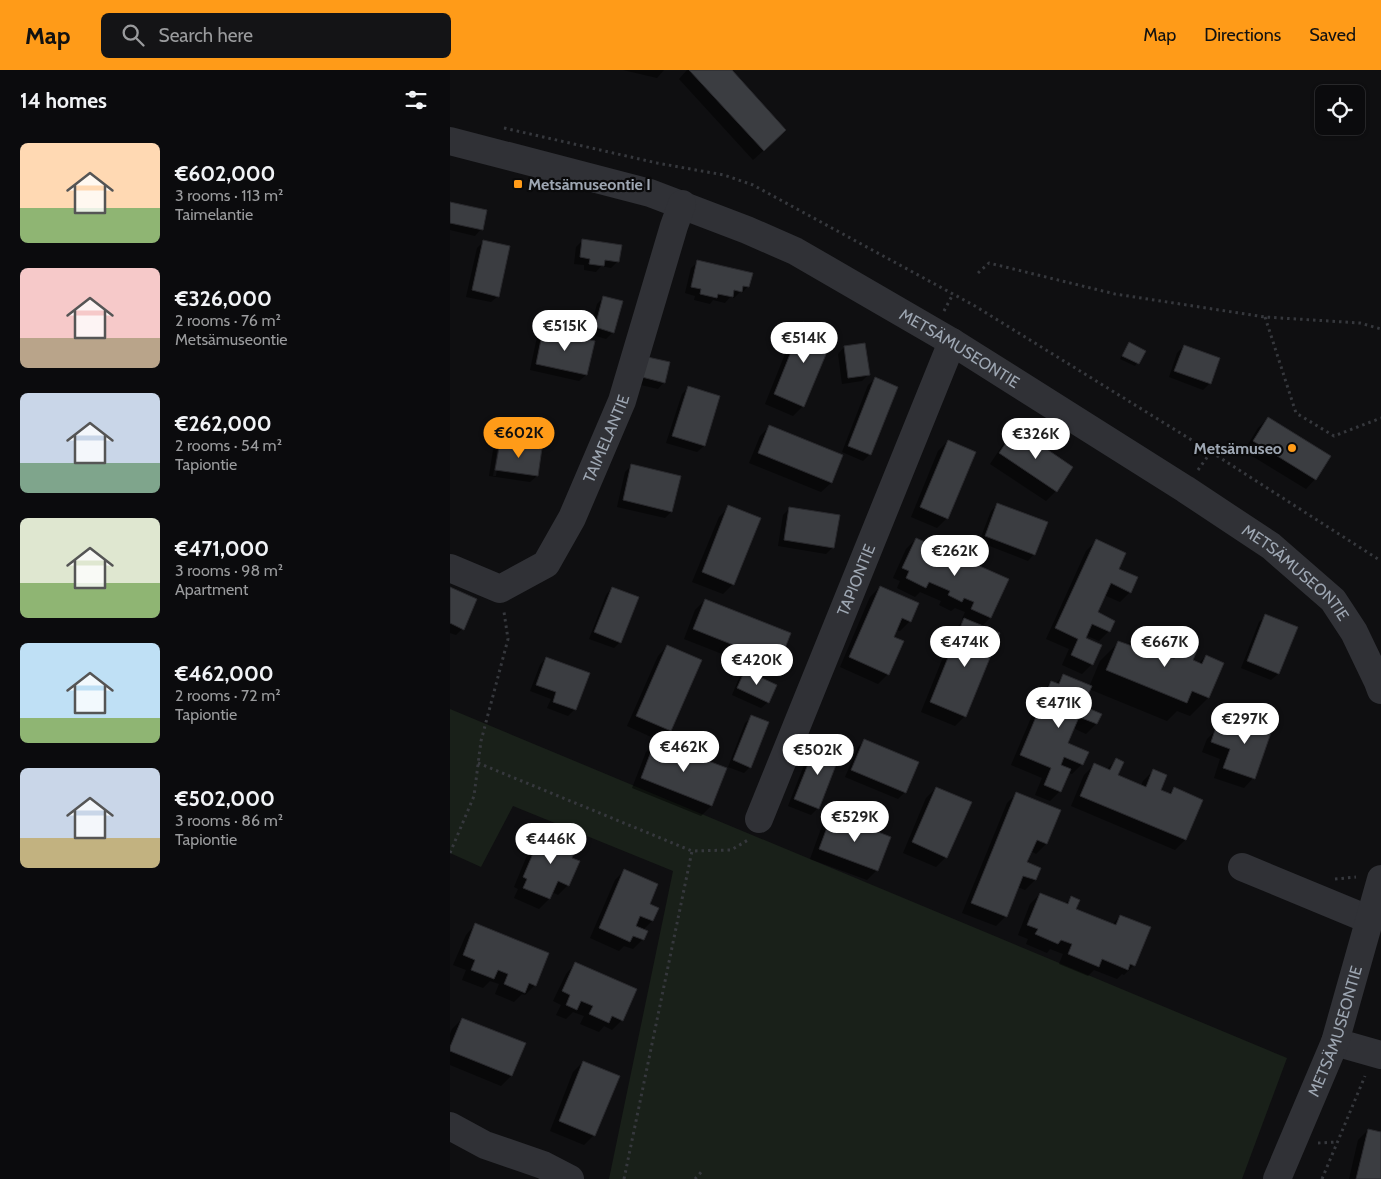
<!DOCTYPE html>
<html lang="en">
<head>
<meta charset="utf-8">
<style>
  body { margin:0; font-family:Cabin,sans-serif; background:#141416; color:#f1f3f6; height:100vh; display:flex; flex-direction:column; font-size:19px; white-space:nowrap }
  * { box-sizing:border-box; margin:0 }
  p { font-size:16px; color:#9a9b9d }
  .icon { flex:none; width:28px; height:28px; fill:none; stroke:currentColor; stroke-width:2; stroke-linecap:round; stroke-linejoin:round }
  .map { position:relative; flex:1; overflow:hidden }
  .details { display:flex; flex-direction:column; background:#0b0b0d; width:450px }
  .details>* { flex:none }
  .controls { position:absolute; left:865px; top:15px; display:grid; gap:10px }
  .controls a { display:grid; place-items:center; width:50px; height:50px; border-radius:8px; background:#0b0b0d; box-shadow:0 1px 4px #0004,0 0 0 1px #2b2b2e; font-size:25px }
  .price { position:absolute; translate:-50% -42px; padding:0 11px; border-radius:18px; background:#fff; color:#222; font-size:16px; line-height:32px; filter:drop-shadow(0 1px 2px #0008) }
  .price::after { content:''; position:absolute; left:50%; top:30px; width:15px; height:11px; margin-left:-8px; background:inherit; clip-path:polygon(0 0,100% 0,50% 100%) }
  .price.on { background:#ff9b18; color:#111 }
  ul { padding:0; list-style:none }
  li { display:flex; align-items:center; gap:15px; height:125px; padding:0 20px }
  li span { display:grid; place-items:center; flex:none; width:140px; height:100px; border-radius:8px; color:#555 }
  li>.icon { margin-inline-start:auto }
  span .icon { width:60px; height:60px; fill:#fffc; stroke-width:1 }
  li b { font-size:21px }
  h2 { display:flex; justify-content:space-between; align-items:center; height:60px; padding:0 20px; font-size:21px }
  header { display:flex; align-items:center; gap:30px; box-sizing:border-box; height:70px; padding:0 25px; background:#ff9b18; color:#111 }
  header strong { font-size:24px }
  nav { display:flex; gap:28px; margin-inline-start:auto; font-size:18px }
  .search { width:350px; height:45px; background:#141416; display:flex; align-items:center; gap:12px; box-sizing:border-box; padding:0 18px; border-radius:8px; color:#9a9b9d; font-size:19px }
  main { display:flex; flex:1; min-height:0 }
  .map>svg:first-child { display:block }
  .green { fill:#192019 }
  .shadow { fill:#0007; fill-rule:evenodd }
  .building { fill:#3b3d41; stroke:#29292d }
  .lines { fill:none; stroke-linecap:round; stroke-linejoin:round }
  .path { stroke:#36383d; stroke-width:3; stroke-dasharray:2.5 4; stroke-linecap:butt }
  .minor { stroke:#303136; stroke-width:28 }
  .poi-dot { fill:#ff9b18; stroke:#0a0a0b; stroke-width:2 }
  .labels { text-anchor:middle; stroke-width:4.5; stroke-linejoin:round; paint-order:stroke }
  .poi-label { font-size:16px; font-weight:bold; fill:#9ea7b3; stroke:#0a0a0b; text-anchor:start }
  .street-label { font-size:16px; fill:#9ea7b3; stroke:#0a0a0b }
</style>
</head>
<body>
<header>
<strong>Map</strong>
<div class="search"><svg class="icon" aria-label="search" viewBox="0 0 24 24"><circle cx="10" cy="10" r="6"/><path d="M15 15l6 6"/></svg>Search here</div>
<nav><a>Map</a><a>Directions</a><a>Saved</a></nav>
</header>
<main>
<section class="details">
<h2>14 homes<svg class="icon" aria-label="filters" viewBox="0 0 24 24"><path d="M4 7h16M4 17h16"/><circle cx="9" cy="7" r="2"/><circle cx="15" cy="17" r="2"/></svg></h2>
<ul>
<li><span style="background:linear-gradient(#ffd9b3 65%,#8fb573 0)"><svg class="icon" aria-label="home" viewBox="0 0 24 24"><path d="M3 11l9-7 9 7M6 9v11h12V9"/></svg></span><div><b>€602,000</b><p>3 rooms · 113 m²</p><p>Taimelantie</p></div></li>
<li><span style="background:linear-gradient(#f6c9c9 70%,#b9a48a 0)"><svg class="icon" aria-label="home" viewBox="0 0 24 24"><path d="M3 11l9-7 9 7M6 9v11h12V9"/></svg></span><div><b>€326,000</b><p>2 rooms · 76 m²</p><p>Metsämuseontie</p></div></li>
<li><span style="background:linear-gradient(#c9d6e8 70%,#7fa58c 0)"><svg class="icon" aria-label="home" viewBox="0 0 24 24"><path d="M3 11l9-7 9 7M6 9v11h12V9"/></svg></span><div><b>€262,000</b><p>2 rooms · 54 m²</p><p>Tapiontie</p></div></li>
<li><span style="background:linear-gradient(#dfe7d0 65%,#8fb573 0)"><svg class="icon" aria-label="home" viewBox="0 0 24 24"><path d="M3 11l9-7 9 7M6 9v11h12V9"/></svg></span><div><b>€471,000</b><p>3 rooms · 98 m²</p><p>Apartment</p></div></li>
<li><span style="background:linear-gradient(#bfe0f5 75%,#8fb573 0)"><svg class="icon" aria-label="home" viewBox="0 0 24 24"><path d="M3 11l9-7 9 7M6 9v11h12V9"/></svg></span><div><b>€462,000</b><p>2 rooms · 72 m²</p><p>Tapiontie</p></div></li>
<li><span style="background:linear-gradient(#c9d6e8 70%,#c2b280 0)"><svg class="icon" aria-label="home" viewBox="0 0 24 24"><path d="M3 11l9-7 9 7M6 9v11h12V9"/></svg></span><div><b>€502,000</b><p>3 rooms · 86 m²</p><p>Tapiontie</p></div></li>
</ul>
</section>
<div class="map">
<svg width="931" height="1109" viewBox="0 0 931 1109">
  <rect width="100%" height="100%" fill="#0f0f11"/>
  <path class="green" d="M0,639L837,988L792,1109H159L223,801L63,736L31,797L0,783Z"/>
  <path class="shadow" d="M173,0H214L207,8Z
    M237,0H280L325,70L303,90L229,9Z
    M0,133L31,159L25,166L0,160Z
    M133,170L168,191L161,198L151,196L146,202L134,200V195L124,194L126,177Z
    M33,172L48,226L41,232L16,227L27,178Z
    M248,192L298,216L292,223L290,222L284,228L280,227L275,233L263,230L260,234L244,230L245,226L235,223L241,198Z
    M154,227L163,262L156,269L139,264L147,234Z
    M353,254V336L343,346L315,334L343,264Z
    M94,261L136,305L129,311L80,300L87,267Z
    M679,274L694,281L685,296L670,289Z
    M734,276L760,313L753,320L719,307L727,283Z
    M394,277L418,305L412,311L392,314L388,284Z
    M187,294L214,312L208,319L182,313Z
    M425,309L420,384L413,391L392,382L418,315Z
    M238,318L269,327L254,376L247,382L216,373L232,324Z
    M818,348L865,409L856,419L794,381L808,358Z
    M320,356L392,386L381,413L371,422L299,393L310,366Z
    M566,360L606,421L596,431L540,394L556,370Z
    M498,371L497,448L487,458L461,447L488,381Z
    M50,373L87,406L80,412L39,406L43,380ZM47,379H50L46,406H43Z
    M182,395L221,442L215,448L167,437L175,402Z
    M548,434L584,484L578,491L529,472L541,441Z
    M279,437L283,514L273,524L242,512L269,447Z
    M340,438L383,477L376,484L328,476L333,445Z
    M466,469L557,509L540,548L531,557L515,646L505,656L471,642L504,560L514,550L512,549L515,542L505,538L501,541L489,535L491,531L470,522L465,527L447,518L450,511L443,508L456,479Z
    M646,471L667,499L680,522L670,532L654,525L646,543L659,561L649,571L635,565L634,568L642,594L632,604L612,595L619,579L596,569L636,481Z
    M430,517L460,551L450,561L446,560L443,567L438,604L428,614L390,597L420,527Z
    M0,518L12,559L6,565L0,563Z
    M162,518L170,572L164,578L139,569L156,525Z
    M255,530L328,592L318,602L234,569L245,540Z
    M816,546L828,604L821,610L791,598L809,552Z
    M694,559L702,581L717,587L731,573L742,591L748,594L756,586L758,628L740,646L727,641L717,651L639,619L632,636L646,654L636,664L623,658L616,674L632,694L622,704L618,703L610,721L600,731L585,725L592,708L561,695L592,622L601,612L605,614L613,606L639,617L650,591L669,572L677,575Z
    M217,576L251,591L220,661L210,671L177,656L208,586Z
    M96,588L125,639L118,646L97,638L101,629L80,621L90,595Z
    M296,602L318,632L311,638L282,625L289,608Z
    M792,644L803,708L794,718L764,708L770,689L752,682L757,669L767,659L779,664L782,654Z
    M302,647L300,697L294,703L278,697L295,653Z
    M414,671L455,722L448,729L395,707L408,677Z
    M206,672L261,736L251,746L182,718L196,682Z
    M367,674L368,738L361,745L338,736L360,680Z
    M666,690L667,706L691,716L693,711L703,701L709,721L718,724L724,719L751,730L735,770L725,780L621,736L634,705L644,695L656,700Z
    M486,718L496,787L486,797L453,783L476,728Z
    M567,723L596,774L586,784L581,781L576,793L589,798L585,810L575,820L568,817L556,846L546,856L512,843L557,733Z
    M382,746L427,800L417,810L360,789L372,756Z
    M93,762L120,788L118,815L108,825L102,822L99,829L89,839L64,828L68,819L64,817L83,771Z
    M175,800L198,835L202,851L193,860V869L183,879L174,876L169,881L140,868L165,810Z
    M590,824L615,834L622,828L625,840L662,855L670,846L684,895L674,905L672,904L667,909L644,900L638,906L609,894L613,884L600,879L597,883L576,874L578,869L568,865L580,834Z
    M25,855L85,915L75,925L72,924L64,932L45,924L49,914L40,911L33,918L12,910L16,900L3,895L16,865Z
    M125,894L172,950L162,960L154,956L149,962L130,954L134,946L123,942L116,949L106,945L111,935L103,931L116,904Z
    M12,949L61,1006L51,1016L0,995V964L2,959Z
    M133,992L144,1065L134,1075L100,1061L123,1002Z
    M918,1060L931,1064V1109H899L908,1070Z"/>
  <path class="building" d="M239,0H282L336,60L314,81Z
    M0,132L37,140L33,160L0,153Z
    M132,169L172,175L169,192L155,190L154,196L139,194L140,189L130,187Z
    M33,170L60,176L49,227L22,220Z
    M247,190L303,203L299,217L293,216L292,222L284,220L283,227L268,224L267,228L250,224L251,219L241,217Z
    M153,226L173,231L164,263L145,257Z
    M353,252L384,265L354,337L324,324Z
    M93,260L145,271L137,305L86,294Z
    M679,272L696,281L689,294L672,286Z
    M415,273L420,305L398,308L394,276Z
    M734,275L770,288L761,314L724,301Z
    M193,286L220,292L215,313L188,306Z
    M425,307L448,317L421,385L398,376Z
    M238,316L270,326L255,376L222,366Z
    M818,347L881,386L866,410L803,371Z
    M319,355L393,385L382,413L308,383Z
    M566,358L623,397L607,422L549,383Z
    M498,370L526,382L498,449L470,437Z
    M50,372L92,378L88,406L45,400Z
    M181,394L231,406L222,442L173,430Z
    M547,433L598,452L585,485L535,466Z
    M278,435L311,448L284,515L252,502Z
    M339,437L390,445L384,478L334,470Z
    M466,468L559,509L541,548L521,539L524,532L514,528L512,532L498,525L500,521L479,512L476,518L456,508L459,501L452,498Z
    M646,469L676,483L669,499L688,507L681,523L661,513L648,542L665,551L660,562L642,554L636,568L652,575L643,595L621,585L628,569L605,558Z
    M430,516L469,533L461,552L452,548L444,567L454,571L439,605L399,587Z
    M0,517L27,529L14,560L0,553Z
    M162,517L189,527L171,573L144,562Z
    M255,529L341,563L329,593L243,559Z
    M815,544L848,557L829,604L797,591Z
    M514,548L550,563L516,647L480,632Z
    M693,557L710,564L703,580L724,589L731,571L748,578L743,590L752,594L756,585L774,593L759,628L742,621L737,633L656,600L668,571L685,577Z
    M217,575L252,590L221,661L186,646Z
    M96,587L140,603L126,640L103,632L106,622L86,615Z
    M295,600L327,615L319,633L287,618Z
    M613,604L642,616L633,636L652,644L647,654L629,647L618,673L639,682L633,695L614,687L611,695L621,699L611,722L594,715L601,698L570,685L601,611L609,614Z
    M792,643L824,654L805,709L773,698L780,679L761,672L766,657L784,664Z
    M301,645L319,652L301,698L283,690Z
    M414,669L469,692L456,723L401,700Z
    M205,671L277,698L262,736L191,708Z
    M367,672L391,682L369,739L344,729Z
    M666,688L674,692L668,705L696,717L703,699L717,705L711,720L721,724L724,717L753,730L736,770L630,726L644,693L660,700Z
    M486,717L522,732L497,788L462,772Z
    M566,722L611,740L597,774L587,770L577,792L591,798L586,810L573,806L557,847L521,833Z
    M382,744L441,767L428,801L369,779Z
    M93,760L127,775L122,788L130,791L119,816L108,811L100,829L73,818L77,809L73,807Z
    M174,799L208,814L200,834L209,838L203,851L190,846L186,856L198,861L194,870L183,866L180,872L149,858Z
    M590,823L618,834L621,826L630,830L626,839L666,855L670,845L701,857L685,896L680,894L678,900L652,889L649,897L618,884L622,874L611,870L608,874L585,864L588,859L577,855Z
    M25,853L99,883L86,916L79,913L75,923L54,914L58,904L48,900L44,909L21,900L25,890L13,885Z
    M125,892L187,919L173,951L162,946L159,953L139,944L143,936L131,931L127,940L116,935L120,925L112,921Z
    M12,948L76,973L62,1006L0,981V977Z
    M133,991L170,1006L145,1066L109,1051Z
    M918,1059L931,1062V1109H906Z"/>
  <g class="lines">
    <path class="path" d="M54,58L207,93L274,105L303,115L525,236L761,382L931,491
      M528,203L539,193L665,224L815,247L910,253L931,259
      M494,241L503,224
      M815,247L846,343L884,366L931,348
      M748,400L761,382
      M28,693L242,781
      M0,783L24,726L31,671L58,569L54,542
      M885,809L906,807
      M868,1073L888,1072
      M174,1109L242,781L281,780L298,770
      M245,1109L253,1100
      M872,1109L915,1006"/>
    <g class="minor">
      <path id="s1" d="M0,71L200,123L297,160L345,181L502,272L735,419L821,476L883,530L904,562L928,612L931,620"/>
      <path id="s2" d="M0,498L50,519L96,494L122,448L172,331L224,156L232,134"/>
      <path id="s3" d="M309,749L502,272"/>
      <path d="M792,797L920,850"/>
      <path d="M885,972L931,985"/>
      <path d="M0,1056L35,1075L93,1095L120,1109"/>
      <path id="s4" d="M827,1109L885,972L931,809"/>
    </g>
  </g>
  <g class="poi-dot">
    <rect x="63" y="109" width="10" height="10" rx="2.5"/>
    <circle cx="842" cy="378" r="5"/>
  </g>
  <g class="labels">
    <g class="poi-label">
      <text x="78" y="120">Metsämuseontie I</text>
      <text x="832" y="384" text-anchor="end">Metsämuseo</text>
    </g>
    <g class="street-label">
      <text dy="6" stroke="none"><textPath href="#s1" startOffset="554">METSÄMUSEONTIE</textPath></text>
      <text dy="6" stroke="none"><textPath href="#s2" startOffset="246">TAIMELANTIE</textPath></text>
      <text dy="6" stroke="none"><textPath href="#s1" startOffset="959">METSÄMUSEONTIE</textPath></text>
      <text dy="6" stroke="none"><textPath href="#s3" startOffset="258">TAPIONTIE</textPath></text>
      <text dy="6" stroke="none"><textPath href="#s4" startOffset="159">METSÄMUSEONTIE</textPath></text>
    </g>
  </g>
</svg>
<div class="controls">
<a><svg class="icon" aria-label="locate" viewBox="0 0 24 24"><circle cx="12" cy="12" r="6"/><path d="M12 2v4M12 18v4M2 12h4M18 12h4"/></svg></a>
</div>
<b class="price" style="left:115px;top:282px">€515K</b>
<b class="price" style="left:354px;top:294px">€514K</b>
<b class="price on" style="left:69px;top:389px">€602K</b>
<b class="price" style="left:586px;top:390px">€326K</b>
<b class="price" style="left:505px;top:507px">€262K</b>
<b class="price" style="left:515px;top:598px">€474K</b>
<b class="price" style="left:715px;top:598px">€667K</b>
<b class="price" style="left:307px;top:616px">€420K</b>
<b class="price" style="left:609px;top:659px">€471K</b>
<b class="price" style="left:795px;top:675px">€297K</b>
<b class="price" style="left:234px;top:703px">€462K</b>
<b class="price" style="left:368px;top:706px">€502K</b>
<b class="price" style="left:405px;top:773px">€529K</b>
<b class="price" style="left:101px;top:795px">€446K</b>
</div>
</main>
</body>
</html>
